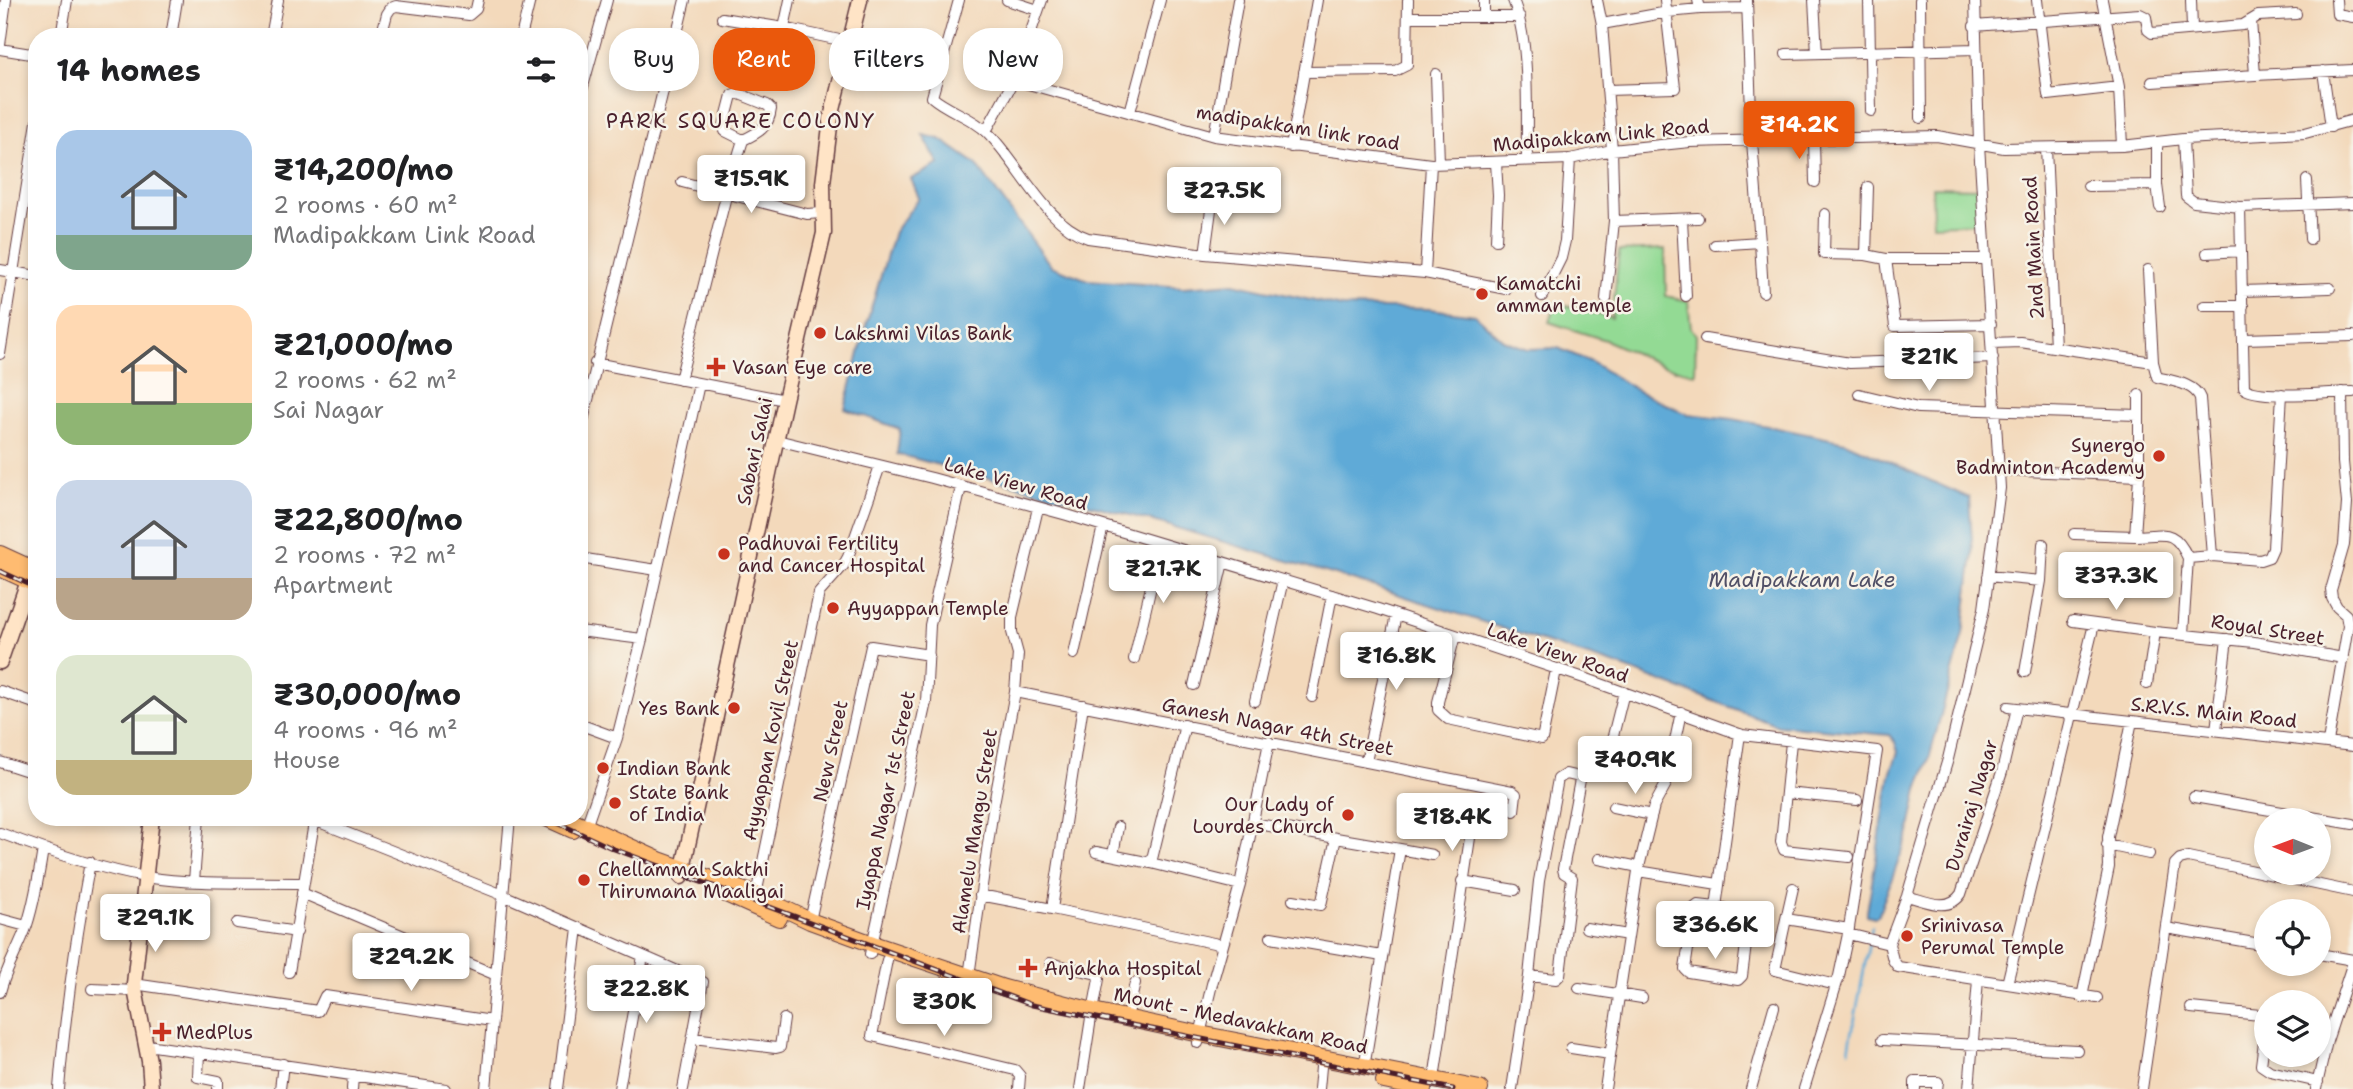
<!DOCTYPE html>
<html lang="en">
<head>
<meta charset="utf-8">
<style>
  body { margin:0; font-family:"Shantell Sans",sans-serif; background:#f6f6f6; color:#202124; height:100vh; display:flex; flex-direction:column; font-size:26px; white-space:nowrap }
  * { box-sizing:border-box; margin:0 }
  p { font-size:23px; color:#757577 }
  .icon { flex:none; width:38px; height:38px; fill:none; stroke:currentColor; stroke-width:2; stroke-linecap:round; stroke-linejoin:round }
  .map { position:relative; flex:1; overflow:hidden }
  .panel { position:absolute; left:28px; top:28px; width:560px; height:798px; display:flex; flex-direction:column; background:#fff; border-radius:28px; box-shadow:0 4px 10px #0003 }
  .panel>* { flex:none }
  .hud { position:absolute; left:609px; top:28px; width:665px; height:63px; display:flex; gap:14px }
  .needle { width:46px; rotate:271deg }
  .controls { position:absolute; left:2254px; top:808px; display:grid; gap:14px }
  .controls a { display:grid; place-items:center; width:77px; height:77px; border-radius:50%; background:#fff; box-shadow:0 4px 10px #0003; font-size:35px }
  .price { position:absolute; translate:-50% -60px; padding:0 16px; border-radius:7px; background:#fff; color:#222; font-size:23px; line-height:46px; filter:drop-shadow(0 2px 4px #0008) }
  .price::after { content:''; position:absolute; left:50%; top:42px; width:21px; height:16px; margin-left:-10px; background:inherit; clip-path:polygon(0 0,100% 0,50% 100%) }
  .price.active { background:#ea580c; color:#fff }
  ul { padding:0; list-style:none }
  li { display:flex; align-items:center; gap:21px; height:175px; padding:0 28px }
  li span { display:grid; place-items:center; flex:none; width:196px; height:140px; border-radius:21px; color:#555 }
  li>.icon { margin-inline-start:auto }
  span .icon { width:84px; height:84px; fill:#fffc; stroke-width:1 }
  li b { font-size:30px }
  h2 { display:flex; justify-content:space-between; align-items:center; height:84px; padding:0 28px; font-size:30px }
  .tag { padding:0 24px; border-radius:28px; background:#fff; box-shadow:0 4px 10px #0003; font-size:24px; line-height:63px }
  .tag.active { background:#ea580c; color:#fff }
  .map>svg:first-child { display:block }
  .green { fill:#93da94; stroke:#6e7c60; stroke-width:2 }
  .water { fill:#5faad7; stroke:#546481; stroke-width:2 }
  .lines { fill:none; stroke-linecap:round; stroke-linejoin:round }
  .stream { stroke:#5faad7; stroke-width:2.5 }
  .street-casing { stroke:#633b41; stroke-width:12 }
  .secondary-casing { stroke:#633b41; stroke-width:17 }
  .primary-casing { stroke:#633b41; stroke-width:18 }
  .street { stroke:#fff; stroke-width:10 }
  .secondary { stroke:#ffe4c6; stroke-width:14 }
  .primary { stroke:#febb71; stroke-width:16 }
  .rail-casing { stroke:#4a1f2b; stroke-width:5 }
  .rail { stroke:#f7f3e8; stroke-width:2.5; stroke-dasharray:8; stroke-linecap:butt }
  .poi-dot { fill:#c8321e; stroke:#f7f3e8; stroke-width:2.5 }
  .labels { text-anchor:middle; stroke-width:5; stroke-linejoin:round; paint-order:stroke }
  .street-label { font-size:19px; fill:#4a1f2b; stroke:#f7f3e8 }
  .poi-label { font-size:19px; fill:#4a1f2b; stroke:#f7f3e8; text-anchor:start }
  .neighbourhood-label { font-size:21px; letter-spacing:2px; fill:#4a1f2b; stroke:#f7f3e8 }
  .water-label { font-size:21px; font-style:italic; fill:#515067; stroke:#f7f3e8 }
</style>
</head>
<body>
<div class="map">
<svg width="2353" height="1089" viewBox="0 0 2353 1089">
  <rect width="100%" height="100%" fill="#f7f3e8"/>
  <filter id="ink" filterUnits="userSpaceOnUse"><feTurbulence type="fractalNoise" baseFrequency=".0143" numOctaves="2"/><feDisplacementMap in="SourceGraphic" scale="14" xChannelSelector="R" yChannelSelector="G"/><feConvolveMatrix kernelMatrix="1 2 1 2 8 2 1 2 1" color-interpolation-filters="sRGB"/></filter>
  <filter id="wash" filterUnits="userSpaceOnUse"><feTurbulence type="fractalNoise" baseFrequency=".00686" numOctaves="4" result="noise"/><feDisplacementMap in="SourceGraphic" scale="28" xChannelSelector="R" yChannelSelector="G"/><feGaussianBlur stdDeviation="1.57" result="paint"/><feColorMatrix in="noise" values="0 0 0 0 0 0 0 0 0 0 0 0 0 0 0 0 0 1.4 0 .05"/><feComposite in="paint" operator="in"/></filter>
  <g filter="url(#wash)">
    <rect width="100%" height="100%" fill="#f3d9bb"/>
    <path class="green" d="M1932,187L1979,188L1982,223L1933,225Z
      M1665,249L1666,296L1688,301L1691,328L1696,335L1695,374L1664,366L1605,340L1549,322L1555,303L1612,318L1619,251Z"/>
    <path class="water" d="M923,135L940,139L976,164L1051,266L1088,280L1183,287L1234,283L1342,307L1430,309L1475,315L1503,340L1528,349L1558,348L1591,362L1638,391L1687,414L1733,419L1845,442L1969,498L1973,554L1963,634L1929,759L1918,790L1909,833L1878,916L1874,917L1867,915V912L1890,775L1898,752L1895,742L1889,735L1778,725L1622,667L1369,585L1160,523L897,454L900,429L845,409L865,329L894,232L919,198L911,179L939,164Z"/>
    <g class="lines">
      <path class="stream" d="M1870,937L1872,926
        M1849,1050L1869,943"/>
    </g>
  </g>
  <g filter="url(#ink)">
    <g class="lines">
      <defs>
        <path id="street" d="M959,0L932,97C948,111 972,117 987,132C1019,163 1045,224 1088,238L1205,254L1425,273L1506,289
          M1007,0L1038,10
          M1484,0V17
          M1513,0C1531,44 1526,111 1527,159
          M1597,0L1602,24L1612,150L1614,221L1606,299
          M1747,0L1752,141L1760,242
          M1814,0L1817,53
          M1869,0L1871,111
          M1920,0L1921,118
          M1975,0L1979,144L2000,488L1984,609L1948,759L1907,896L1889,944L1893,960L1898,967L2097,998
          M2037,0L2048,95L2119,87
          M2102,0L2119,87L2122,146
          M2191,0L2192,29
          M2336,0L2337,14L2353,17
          M1700,9L1747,8
          M1408,17H1520
          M722,18L784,28L941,62
          M2251,21L2255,75L2353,70
          M1602,24L1668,12L1700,9L1698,0
          M1974,26L2140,14L2146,17L2148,30L2152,33L2243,25L2258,16L2296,14
          M784,28L790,0
          M61,37L67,0
          M171,37L177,0
          M271,37L278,0
          M381,37L387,14L391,8L396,6L469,15L476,9L478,0
          M521,37L530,0
          M0,45L6,0
          M0,49L37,55
          M1786,54L1976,49
          M2323,71L2331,127
          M1304,72L1395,71L1407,65L1408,0
          M1436,74L1439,163
          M1014,80L1214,136L1431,164L1570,159L1612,150L1690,142L1937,136L2004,148L2122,146L2183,139L2305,133L2353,120
          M2152,82L2255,75
          M1607,90L1675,88L1665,0
          M579,101L607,0
          M1130,112L1160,0
          M986,131L1014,80L1042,0
          M1214,136L1238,0
          M2183,139L2186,196L2194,202L2240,207L2244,388C2259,400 2331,392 2353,392
          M1814,140L1815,182
          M1291,147L1317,0
          M2046,148L2055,347
          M2307,180L2310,239
          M682,182L807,214L823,213
          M2157,185L2160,207
          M2088,186L2157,185V143
          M2240,207L2353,203
          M1825,214L1824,254L1866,255L1868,187
          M1682,219L1686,296
          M1614,221L1698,218
          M1496,240L1498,195L1496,163
          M1715,245L1760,242L1763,292
          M2207,253L2241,251
          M1205,254L1213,195
          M1866,255L1886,259H1985
          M1886,259L1895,326L1991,324
          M0,270L37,276
          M2148,270L2153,362L2157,377C2171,381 2194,383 2200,398L2212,556
          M1425,273L1431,164
          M2242,291L2330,288
          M1542,296L1561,258L1565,241L1570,159
          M2204,306H2243
          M1705,339L1850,363L1993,358
          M2244,339L2353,336
          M1992,343L2020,342L2153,362
          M0,354L37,122
          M595,363L785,400
          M680,380L727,192L743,140L725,131L724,126L732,95L737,93L767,105L771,109C769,127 758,133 743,140
          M1859,394L1918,408L2138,415
          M2139,395V476L2135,536C2165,535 2174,528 2188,558
          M579,437L685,0
          M777,440L932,478L1067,515L1378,609L1584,678L1742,735L1877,751L1848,934L1839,976L1804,1089
          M2000,470L2139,476
          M2074,534L2135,536
          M579,558L657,570
          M30,573L37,543
          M1988,576L2041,581L2043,544
          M2073,621L2155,632
          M579,631L642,639
          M2183,634L2188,558L2212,556L2260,560L2269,557L2273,548L2282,394
          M1455,635L1438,702V710L1448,719L1542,739L1556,670
          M1074,654L1103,526
          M1134,659L1161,544
          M2025,672L2041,581
          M2147,684L2155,632L2254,642L2343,658
          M1194,685L1223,562
          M0,691L37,704
          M1015,692L1512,791L1516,794L1514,811
          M1312,697L1332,595
          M1255,701L1283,580
          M2008,707L2353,746
          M579,724L617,738
          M1185,725L1151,863L1240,885
          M2216,730L2227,639
          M1791,742L1781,842L1784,850L1849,857
          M2328,742L2348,626L2346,615L2337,607L2332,598L2331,590L2344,545L2347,503L2343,462L2342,392
          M1611,744L1624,692
          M0,762L37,774
          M1366,762L1396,615
          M1786,793L1857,800
          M2194,797L2353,824
          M1613,807L1652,815
          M302,817L314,820L503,895L703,982L683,1089
          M1253,823L1336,838L1321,905L1293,900
          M586,827L617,738L642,639L699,384
          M0,833C45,850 98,869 145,877C197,885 251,882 303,883
          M1336,838L1400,849L1364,1068
          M2107,845L2149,854
          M1400,849L1432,855
          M1096,852L1151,863
          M1113,855L1118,827
          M1599,859L1639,867
          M1638,871L1718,884
          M194,881L199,817
          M1462,881L1515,890
          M1793,888L1786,919L1849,929
          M302,893L496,975
          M756,895L819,593L843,566L848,557L880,466
          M980,895L1052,909L1083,705
          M1907,896C1926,901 1948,913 1961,894L2002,772L2017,708
          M1716,907L1698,905L1694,908L1685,969L1688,972L1738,980L1742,976L1750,913L1716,907L1740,734
          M1052,909L1223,945
          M0,919L26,926
          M1786,919L1775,970L1836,985
          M810,921L871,646L929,655
          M237,923L297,932
          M1586,928L1628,935
          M2166,928L2266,945
          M1848,934L1889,944
          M1271,937L1382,956
          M1720,941L1724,908
          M870,954L926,702L930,625L961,487
          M2319,954L2353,960
          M887,960L872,1036L1015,1070L1020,1076L1019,1089
          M1050,963L1097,974L1099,979L1093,1011
          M289,972L315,817
          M969,976L993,809L1015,692L1018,654L1012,632V617L1038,508
          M134,984L318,1011L325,996L492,1021
          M2007,984L2094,624
          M1579,988L1642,998
          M92,989L136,991
          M0,992C6,968 19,948 27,925C35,900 39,875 43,849
          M2082,997L2109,867L2108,837L2132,721
          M2191,1008L2260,1015L2266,1019V1025
          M1127,1018L1135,983
          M2266,1026L2261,1065L2270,1071L2318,1082
          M693,1038L776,1048L780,1047L784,1019
          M1882,1040L2077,1050
          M1198,1043L1212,984L1240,885L1269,742
          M147,1045L446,1089
          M1571,1048L1610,1054
          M199,1052L198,1077L218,1081V1089
          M1434,1079L1471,831
          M59,1089C65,1012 76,938 90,862
          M280,1089L283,1064
          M352,1089L353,1075
          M486,1089L510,817
          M558,1089L578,928
          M619,1089L643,956
          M1080,1089L1091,1018
          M1319,1089L1321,1067
          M1512,1089L1529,976L1556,979L1560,975L1572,878L1564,873L1563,869L1580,780L1579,777L1566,774L1558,779L1539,881L1529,976
          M1605,1089L1638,871L1654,806L1666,784L1681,712
          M1751,1089L1774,1007
          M1915,1089V1082H1938L1937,1089
          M1969,1089L1978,980
          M2142,1089L2175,864L2180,859L2188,857L2353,892
          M2316,1089L2327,1041L2353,962"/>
        <path id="secondary" d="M0,662L28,581
          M681,877L785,400L824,233L823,183L831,118L860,0
          M151,1089L149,1061L134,984L152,817"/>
        <path id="primary" d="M0,554L37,571
          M0,568L37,585
          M544,817L573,830
          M565,817L659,860L756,895L810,921L873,944L1004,988L1093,1011L1200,1034L1480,1089
          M726,894L779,918
          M1384,1081L1423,1089"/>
      </defs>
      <use href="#street" class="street-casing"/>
      <use href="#secondary" class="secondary-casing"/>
      <use href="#primary" class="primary-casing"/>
      <use href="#street" class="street"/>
      <use href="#secondary" class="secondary"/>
      <use href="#primary" class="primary"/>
      <defs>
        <path id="rail" d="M0,571L37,588
          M545,817L614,849L1032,1005L1453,1089"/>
      </defs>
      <use href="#rail" class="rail-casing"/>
      <use href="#rail" class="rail"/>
    </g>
  </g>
  <g class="poi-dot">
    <circle cx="1482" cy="294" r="7"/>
    <circle cx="820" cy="333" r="7"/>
    <path d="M712.5 356.5h7v7h7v7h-7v7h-7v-7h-7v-7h7z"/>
    <circle cx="2159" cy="456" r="7"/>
    <circle cx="724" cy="554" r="7"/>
    <circle cx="833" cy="608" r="7"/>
    <circle cx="734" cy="708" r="7"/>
    <circle cx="603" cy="768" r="7"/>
    <circle cx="615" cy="803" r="7"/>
    <circle cx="1348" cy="815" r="7"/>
    <circle cx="584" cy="880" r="7"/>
    <circle cx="1907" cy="936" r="7"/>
    <path d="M1024.5 957.5h7v7h7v7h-7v7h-7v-7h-7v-7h7z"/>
    <path d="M158.5 1021.5h7v7h7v7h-7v7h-7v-7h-7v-7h7z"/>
  </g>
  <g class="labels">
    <g class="street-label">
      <text transform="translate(1298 127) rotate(9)" y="7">madipakkam link road</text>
      <text transform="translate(1601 135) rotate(-5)" y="7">Madipakkam Link Road</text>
      <text transform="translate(2033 248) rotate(-93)" y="7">2nd Main Road</text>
      <text transform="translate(754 451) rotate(-78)" y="7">Sabari Salai</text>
      <text transform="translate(1016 483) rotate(16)" y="7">Lake View Road</text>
      <text transform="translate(2268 629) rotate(9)" y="7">Royal Street</text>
      <text transform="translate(1558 652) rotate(19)" y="7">Lake View Road</text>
      <text transform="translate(2214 712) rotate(6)" y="7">S.R.V.S. Main Road</text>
      <text transform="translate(1278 726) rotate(11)" y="7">Ganesh Nagar 4th Street</text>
      <text transform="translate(770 740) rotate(-78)" y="7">Ayyappan Kovil Street</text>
      <text transform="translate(830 751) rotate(-78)" y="7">New Street</text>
      <text transform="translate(885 800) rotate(-78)" y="7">Iyappa Nagar 1st Street</text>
      <text transform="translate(1971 805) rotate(-73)" y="7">Durairaj Nagar</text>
      <text transform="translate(974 831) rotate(-81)" y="7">Alamelu Mangu Street</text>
      <text transform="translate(1241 1020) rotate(12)" y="7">Mount - Medavakkam Road</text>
    </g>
    <g class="poi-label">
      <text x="1496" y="290">Kamatchi<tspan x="1496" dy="22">amman temple</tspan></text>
      <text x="834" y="340">Lakshmi Vilas Bank</text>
      <text x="732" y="374">Vasan Eye care</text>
      <text x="2145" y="452" text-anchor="end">Synergo<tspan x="2145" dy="22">Badminton Academy</tspan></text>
      <text x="738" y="550">Padhuvai Fertility<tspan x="738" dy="22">and Cancer Hospital</tspan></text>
      <text x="847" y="615">Ayyappan Temple</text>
      <text x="720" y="715" text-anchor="end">Yes Bank</text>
      <text x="617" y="775">Indian Bank</text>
      <text x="629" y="799">State Bank<tspan x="629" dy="22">of India</tspan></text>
      <text x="1334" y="811" text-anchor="end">Our Lady of<tspan x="1334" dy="22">Lourdes Church</tspan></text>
      <text x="598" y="876">Chellammal Sakthi<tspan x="598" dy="22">Thirumana Maaligai</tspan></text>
      <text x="1921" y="932">Srinivasa<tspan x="1921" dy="22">Perumal Temple</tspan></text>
      <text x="1044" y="975">Anjakha Hospital</text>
      <text x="176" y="1039">MedPlus</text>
    </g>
    <g class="neighbourhood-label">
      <text x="741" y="128">PARK SQUARE COLONY</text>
    </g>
    <g class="water-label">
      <text x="1802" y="587">Madipakkam Lake</text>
    </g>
  </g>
</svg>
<div class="controls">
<a><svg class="needle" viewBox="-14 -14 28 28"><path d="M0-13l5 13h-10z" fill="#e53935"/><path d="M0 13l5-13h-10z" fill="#757577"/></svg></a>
<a><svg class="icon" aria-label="locate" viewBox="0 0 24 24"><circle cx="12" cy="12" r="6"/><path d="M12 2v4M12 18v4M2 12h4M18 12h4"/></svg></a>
<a><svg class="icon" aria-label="layers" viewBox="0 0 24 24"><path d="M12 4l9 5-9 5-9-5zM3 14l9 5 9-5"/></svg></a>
</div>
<b class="price active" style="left:1799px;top:161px">₹14.2K</b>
<b class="price" style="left:751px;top:215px">₹15.9K</b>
<b class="price" style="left:1224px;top:227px">₹27.5K</b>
<b class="price" style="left:1929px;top:393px">₹21K</b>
<b class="price" style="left:1163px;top:605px">₹21.7K</b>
<b class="price" style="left:2116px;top:612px">₹37.3K</b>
<b class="price" style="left:1396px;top:692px">₹16.8K</b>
<b class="price" style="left:1635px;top:796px">₹40.9K</b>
<b class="price" style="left:1452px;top:853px">₹18.4K</b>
<b class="price" style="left:155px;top:954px">₹29.1K</b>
<b class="price" style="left:1715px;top:961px">₹36.6K</b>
<b class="price" style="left:411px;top:993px">₹29.2K</b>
<b class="price" style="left:646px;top:1025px">₹22.8K</b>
<b class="price" style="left:944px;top:1038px">₹30K</b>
<div class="hud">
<a class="tag">Buy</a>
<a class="tag active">Rent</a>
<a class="tag">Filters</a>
<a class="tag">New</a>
</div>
<section class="panel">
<h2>14 homes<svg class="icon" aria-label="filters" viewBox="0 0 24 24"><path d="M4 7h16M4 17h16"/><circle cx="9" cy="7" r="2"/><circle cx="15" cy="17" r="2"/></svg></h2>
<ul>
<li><span style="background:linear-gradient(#a9c7e8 75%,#7fa58c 0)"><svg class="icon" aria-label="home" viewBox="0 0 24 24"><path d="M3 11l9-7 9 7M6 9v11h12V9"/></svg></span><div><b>₹14,200/mo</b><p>2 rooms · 60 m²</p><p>Madipakkam Link Road</p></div></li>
<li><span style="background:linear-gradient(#ffd9b3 70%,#8fb573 0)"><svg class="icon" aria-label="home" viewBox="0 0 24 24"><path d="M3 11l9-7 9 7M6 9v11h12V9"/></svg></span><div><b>₹21,000/mo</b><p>2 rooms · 62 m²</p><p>Sai Nagar</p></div></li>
<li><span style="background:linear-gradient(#c9d6e8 70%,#b9a48a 0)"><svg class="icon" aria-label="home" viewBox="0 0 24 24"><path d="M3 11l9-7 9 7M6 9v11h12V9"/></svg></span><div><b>₹22,800/mo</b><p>2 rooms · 72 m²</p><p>Apartment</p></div></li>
<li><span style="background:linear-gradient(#dfe7d0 75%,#c2b280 0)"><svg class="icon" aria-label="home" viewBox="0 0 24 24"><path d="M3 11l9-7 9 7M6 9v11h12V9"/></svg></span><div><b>₹30,000/mo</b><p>4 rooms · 96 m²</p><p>House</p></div></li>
</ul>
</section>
</div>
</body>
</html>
